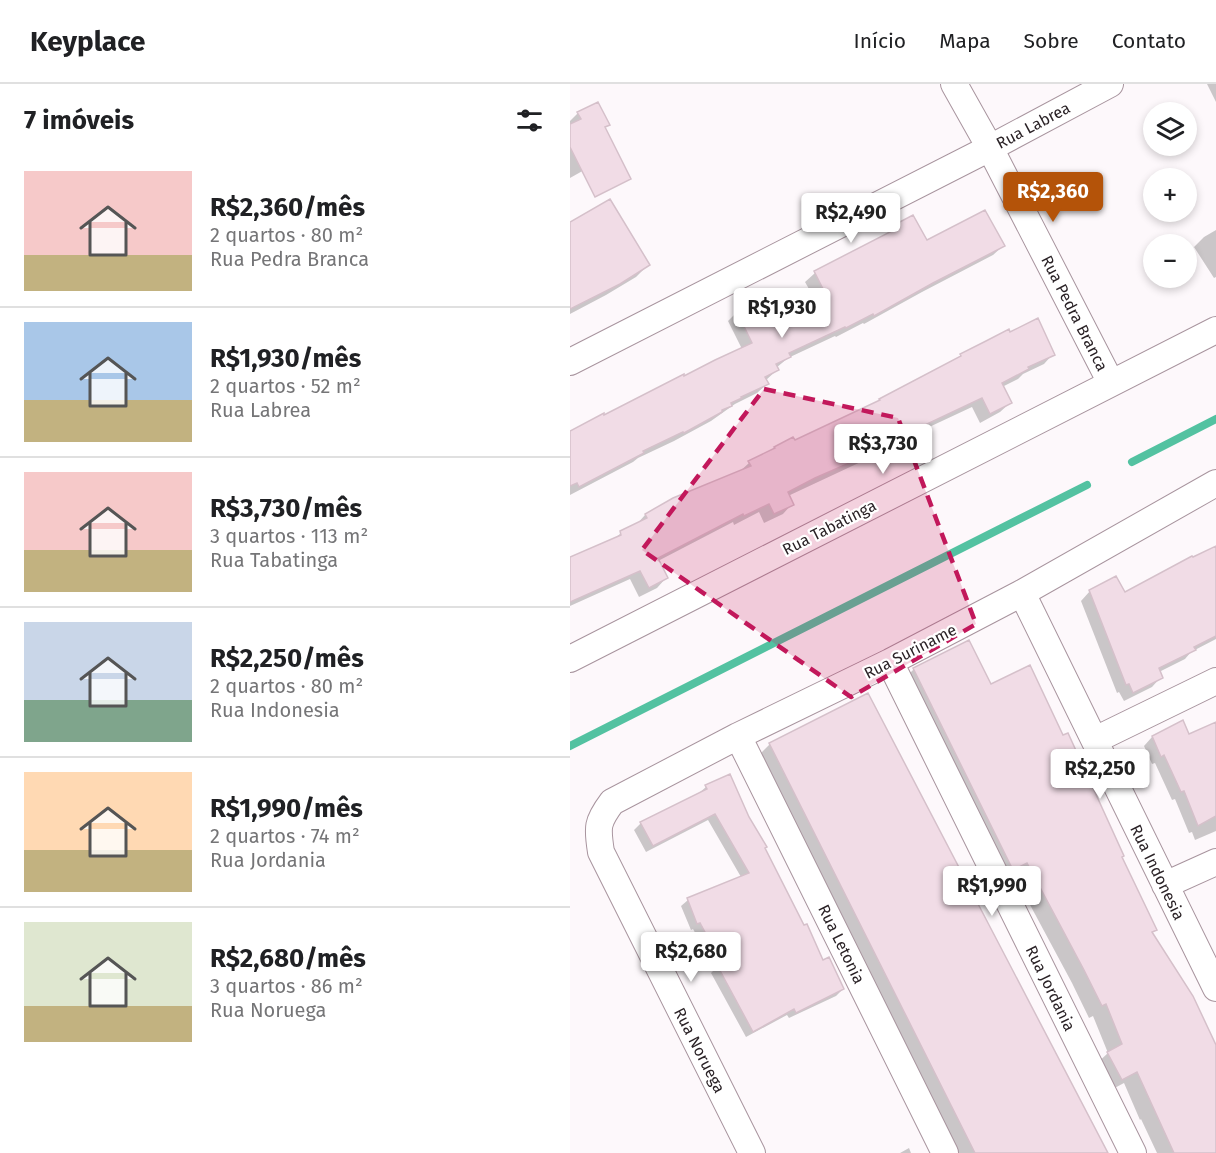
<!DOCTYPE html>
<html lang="pt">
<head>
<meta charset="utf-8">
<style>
  body { margin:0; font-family:"Fira Sans",sans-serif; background:#f2f2f2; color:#202124; height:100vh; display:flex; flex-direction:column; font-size:22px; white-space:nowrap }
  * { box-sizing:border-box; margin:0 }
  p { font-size:20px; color:#757577 }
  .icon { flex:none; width:33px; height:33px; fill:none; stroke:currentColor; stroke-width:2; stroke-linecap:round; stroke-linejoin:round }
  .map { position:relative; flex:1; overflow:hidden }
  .sheet { display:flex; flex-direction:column; background:#fff; width:570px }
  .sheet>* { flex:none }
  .fabs { position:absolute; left:573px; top:18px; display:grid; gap:12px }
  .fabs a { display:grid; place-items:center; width:54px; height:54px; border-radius:50%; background:#fff; box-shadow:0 3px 9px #0003; font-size:30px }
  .price { position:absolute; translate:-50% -51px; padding:0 14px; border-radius:6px; background:#fff; color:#222; font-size:20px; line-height:39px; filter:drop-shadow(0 2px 3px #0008) }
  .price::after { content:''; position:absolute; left:50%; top:36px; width:18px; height:14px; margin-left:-9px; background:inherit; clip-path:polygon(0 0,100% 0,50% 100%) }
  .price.selected { background:#b45309; color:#fff }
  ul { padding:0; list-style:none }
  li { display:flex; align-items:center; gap:18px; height:150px; padding:0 24px }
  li+li { border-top:2px solid #e0e0e0 }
  li span { display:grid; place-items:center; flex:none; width:168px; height:120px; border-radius:0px; color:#555 }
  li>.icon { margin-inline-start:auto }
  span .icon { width:72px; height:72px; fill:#fffc; stroke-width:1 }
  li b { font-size:26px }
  h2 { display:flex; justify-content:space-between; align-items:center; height:72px; padding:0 24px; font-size:26px }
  header { display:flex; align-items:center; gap:36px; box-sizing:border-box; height:84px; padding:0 30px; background:#fff; border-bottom:2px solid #e0e0e0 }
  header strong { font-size:28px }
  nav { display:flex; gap:33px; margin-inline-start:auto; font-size:21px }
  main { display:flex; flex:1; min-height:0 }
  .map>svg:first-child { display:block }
  .shadow { fill:#0003 }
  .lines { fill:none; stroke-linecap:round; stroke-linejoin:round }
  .stream { stroke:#53c2a1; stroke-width:8 }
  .building { fill:#f1dce6; stroke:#d5c0ca; stroke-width:1.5 }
  .minor-casing { stroke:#a8949e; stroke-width:28 }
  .minor { stroke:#fff; stroke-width:26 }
  .marked { fill:#c2185b; fill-opacity:0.2; stroke:#c2185b; stroke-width:4.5; stroke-dasharray:12 8; stroke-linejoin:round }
  .labels { text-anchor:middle; stroke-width:4.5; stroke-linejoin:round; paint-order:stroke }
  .street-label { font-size:16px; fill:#2a2226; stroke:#fff }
</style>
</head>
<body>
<header>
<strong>Keyplace</strong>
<nav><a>Início</a><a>Mapa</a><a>Sobre</a><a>Contato</a></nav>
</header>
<main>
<section class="sheet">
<h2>7 imóveis<svg class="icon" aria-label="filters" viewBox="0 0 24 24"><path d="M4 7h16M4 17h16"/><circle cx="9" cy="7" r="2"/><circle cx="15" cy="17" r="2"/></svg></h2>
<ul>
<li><span style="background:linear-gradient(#f6c9c9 70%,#c2b280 0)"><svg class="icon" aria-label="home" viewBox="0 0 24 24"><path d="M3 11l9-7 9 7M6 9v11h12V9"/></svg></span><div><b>R$2,360/mês</b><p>2 quartos · 80 m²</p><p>Rua Pedra Branca</p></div></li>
<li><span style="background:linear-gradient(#a9c7e8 65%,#c2b280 0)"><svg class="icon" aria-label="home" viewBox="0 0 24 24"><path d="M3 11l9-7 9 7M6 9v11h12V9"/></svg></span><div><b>R$1,930/mês</b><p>2 quartos · 52 m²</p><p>Rua Labrea</p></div></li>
<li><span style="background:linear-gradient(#f6c9c9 65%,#c2b280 0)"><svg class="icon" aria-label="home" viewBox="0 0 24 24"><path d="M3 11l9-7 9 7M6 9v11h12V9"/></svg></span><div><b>R$3,730/mês</b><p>3 quartos · 113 m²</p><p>Rua Tabatinga</p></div></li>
<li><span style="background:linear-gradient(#c9d6e8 65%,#7fa58c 0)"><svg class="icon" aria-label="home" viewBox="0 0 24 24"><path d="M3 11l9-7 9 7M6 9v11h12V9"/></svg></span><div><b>R$2,250/mês</b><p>2 quartos · 80 m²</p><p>Rua Indonesia</p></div></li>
<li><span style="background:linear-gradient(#ffd9b3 65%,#c2b280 0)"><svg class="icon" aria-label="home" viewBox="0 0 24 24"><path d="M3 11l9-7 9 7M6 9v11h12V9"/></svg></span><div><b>R$1,990/mês</b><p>2 quartos · 74 m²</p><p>Rua Jordania</p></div></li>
<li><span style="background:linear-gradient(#dfe7d0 70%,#c2b280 0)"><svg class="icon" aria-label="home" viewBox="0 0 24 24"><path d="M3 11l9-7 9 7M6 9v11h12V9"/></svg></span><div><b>R$2,680/mês</b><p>3 quartos · 86 m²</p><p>Rua Noruega</p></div></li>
</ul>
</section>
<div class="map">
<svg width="646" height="1069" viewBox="0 0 646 1069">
  <rect width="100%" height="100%" fill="#fdf8fb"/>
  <path class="shadow" d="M637,0H646V18Z
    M8,29L38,41L34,44L32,76L0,94V37Z
    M342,133L356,158L433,162L423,171L352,208L294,240L293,239L266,253L265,252L218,274L206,284L207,286L195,297L197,300L187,309L165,320L141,337L104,357L68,374L63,378L0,411V349L172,265L158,237L167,228L199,233L243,212L235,198L245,189L313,153L323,144Z
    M646,146V193L644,194L624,163L634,153Z
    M0,169L78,181L66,193L36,211L0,230Z
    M483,270L474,280L453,290L448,295L432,303L440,319L430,328L410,339L402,323L325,359L295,376L218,412L222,420L213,430L194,439L189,428L164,441L163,438L88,477L96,494L87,504L69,513L60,495L0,522V475L43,456L51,449L66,441L75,431L103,416L168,389L179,379L308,319L386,277L391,271Z
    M646,464V555L621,568L615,575L589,588L591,593L582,603L554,617L549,608L547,609L511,517L520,507L554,510Z
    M344,585L420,602L550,774L586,846L581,850L646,1069H587L571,1035L570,1036L554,999L539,1007L525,981L538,969L523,932L519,934L502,899L444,791L430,798L331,598Z
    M646,640V747L625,756L622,748L619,749L605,715L602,716L585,679L582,680L574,662L582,653L619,652Z
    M200,660L536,1069H379L183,677Z
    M159,692L194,765L252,878L273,905L266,912L219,934L217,931L176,953L141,889L145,885L123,845L121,846L111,822L118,816L171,793L138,736L76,768L64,746L71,739L129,709L136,703Z
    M339,1064L341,1069H330Z"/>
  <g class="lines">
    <path class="stream" d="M562,378L646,335
      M0,662L517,401"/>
  </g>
  <path class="building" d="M28,18L40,41L35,43L61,95L25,113L0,63V40L11,35L7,28Z
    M40,115L80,181L50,200L0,225V138Z
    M415,126L435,162L363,199L304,232L303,230L276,244L275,243L219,269L221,273L206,280L209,286L195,293L199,300L171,313L172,314L161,319L162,322L152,326V328L114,349L113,348L73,367L74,369L9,403L7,399L0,402V347L34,329V331L114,290V292L145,276L182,259L166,226L191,214L199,231L253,205L244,187L324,146L322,142L343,131L357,156Z
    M468,234L485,271L458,283L459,285L432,299L442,319L420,330L412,314L336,350L307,367L245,394L218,408L224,421L204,430L199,420L174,432L173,430L88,474L98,494L79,504L70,487L0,518V473L51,451L50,447L77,434L75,430L103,414L181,382L178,377L205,364L204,363L223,353L225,356L310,316L309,315L391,272L390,270L416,257L439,245L440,248Z
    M646,462V552L624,563L626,566L589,584L593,594L563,609L559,600L556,601L519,506L546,492L555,508L622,472L623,473Z
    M399,556L421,600L460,581L493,651L498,649L554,772L552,773L587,846L582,848L623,912L646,961V1069H604L567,988L552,996L537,968L552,960L536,920L532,922L514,886L457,779L443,786L343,584Z
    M298,609L538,1069H405L199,659Z
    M613,636L619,650L646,638V732L628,742L614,707L611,708L594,671L591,673L582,652Z
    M160,690L179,733L197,763L195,764L234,841L237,840L253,876L259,873L274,905L226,929L224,925L183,948L147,881L151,878L130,839L127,840L117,814L179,789L145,730L83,762L70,738L137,705L135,701Z"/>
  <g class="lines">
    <defs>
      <path id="minor" d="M384,0L420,64L541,299
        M0,278L420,64L540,0
        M452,509L646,904
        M0,575L646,246
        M320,578L563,1069
        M168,652L375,1069
        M525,656L646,597
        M595,801L646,778
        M182,1069L31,768C27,743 27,738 42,718L168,652L320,578L452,509L646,399"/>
    </defs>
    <use href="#minor" class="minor-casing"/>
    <use href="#minor" class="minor"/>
  </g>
  <path class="marked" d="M194,305L328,334L406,540L281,613L72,466Z"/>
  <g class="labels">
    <g class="street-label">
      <text transform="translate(463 41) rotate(-28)" y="6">Rua Labrea</text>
      <text transform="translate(505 229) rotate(63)" y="6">Rua Pedra Branca</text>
      <text transform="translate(259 443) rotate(-27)" y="6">Rua Tabatinga</text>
      <text transform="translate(340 567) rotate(-27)" y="6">Rua Suriname</text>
      <text transform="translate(588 788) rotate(64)" y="6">Rua Indonesia</text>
      <text transform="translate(272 860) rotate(64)" y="6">Rua Letonia</text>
      <text transform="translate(481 904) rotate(64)" y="6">Rua Jordania</text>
      <text transform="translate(130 966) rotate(63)" y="6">Rua Noruega</text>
    </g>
  </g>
</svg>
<div class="fabs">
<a><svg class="icon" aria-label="layers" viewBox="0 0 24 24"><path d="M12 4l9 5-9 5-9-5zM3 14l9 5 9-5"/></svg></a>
<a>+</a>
<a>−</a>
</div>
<b class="price selected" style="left:483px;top:139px">R$2,360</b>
<b class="price" style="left:281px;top:160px">R$2,490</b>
<b class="price" style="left:212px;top:255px">R$1,930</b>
<b class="price" style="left:313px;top:391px">R$3,730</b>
<b class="price" style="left:530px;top:716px">R$2,250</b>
<b class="price" style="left:422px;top:833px">R$1,990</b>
<b class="price" style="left:121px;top:899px">R$2,680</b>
</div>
</main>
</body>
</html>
